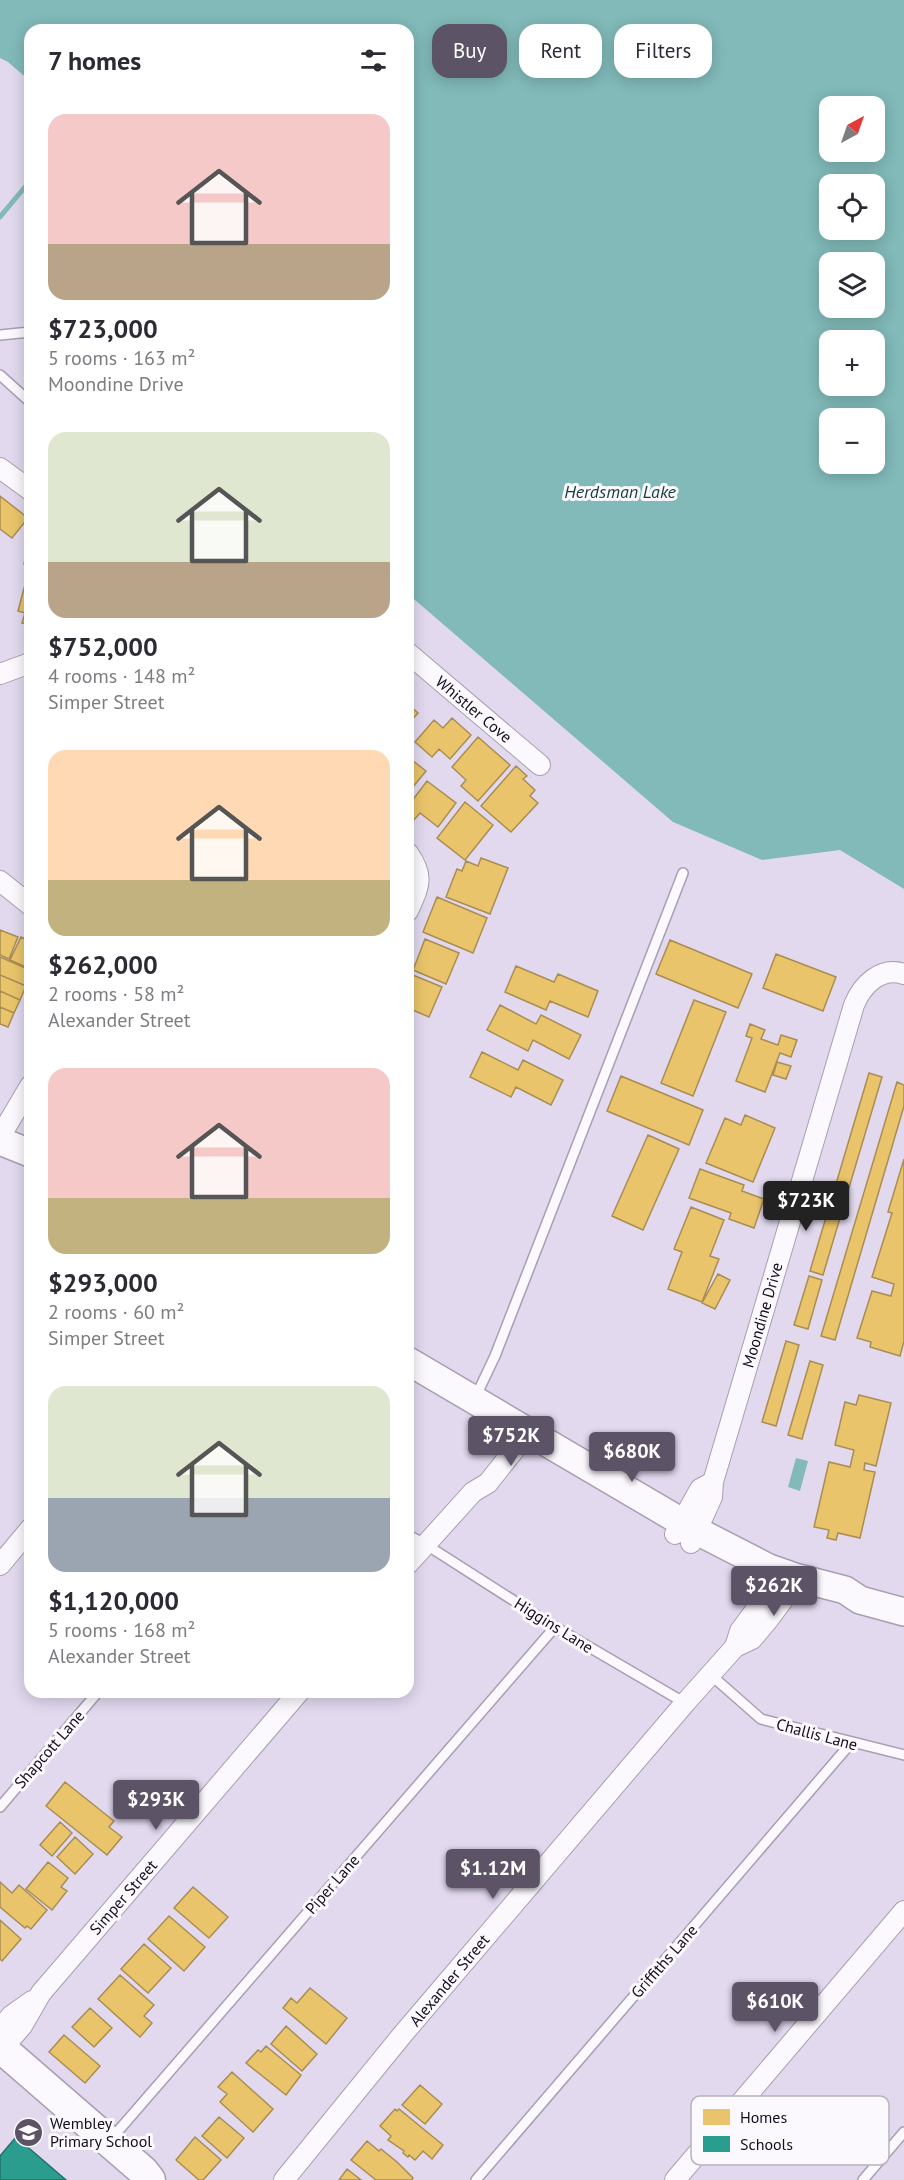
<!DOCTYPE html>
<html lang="en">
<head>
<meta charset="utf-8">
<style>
  body { margin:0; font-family:"PT Sans",sans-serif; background:#f7f7f7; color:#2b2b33; height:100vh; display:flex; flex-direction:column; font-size:22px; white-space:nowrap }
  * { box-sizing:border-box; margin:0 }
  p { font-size:20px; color:#7c7c81 }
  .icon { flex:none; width:33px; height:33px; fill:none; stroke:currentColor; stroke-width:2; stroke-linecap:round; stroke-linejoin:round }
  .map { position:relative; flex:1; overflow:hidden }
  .side { position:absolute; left:24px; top:24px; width:390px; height:1674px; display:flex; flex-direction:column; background:#fff; border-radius:18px; box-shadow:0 3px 15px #0003 }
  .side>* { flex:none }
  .hud { position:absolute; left:432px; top:24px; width:381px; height:54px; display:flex; gap:12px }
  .needle { width:39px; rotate:40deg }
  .fabs { position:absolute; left:819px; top:96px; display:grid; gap:12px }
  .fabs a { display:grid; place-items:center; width:66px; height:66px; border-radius:12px; background:#fff; box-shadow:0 3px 15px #0003; font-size:30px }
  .price { position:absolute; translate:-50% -51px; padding:0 14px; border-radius:6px; background:#5c5466; color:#fff; font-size:20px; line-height:39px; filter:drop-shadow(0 2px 3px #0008) }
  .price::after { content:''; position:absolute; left:50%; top:36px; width:18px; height:14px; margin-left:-9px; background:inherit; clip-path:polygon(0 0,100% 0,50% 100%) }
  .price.on { background:#222; color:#fff }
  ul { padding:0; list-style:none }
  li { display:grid; align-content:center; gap:12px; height:318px; padding:0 24px }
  li span { display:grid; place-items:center; height:186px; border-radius:18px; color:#555 }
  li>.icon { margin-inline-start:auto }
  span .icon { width:108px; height:108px; fill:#fffc; stroke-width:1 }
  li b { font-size:26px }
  h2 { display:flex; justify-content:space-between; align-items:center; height:72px; padding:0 24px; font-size:26px }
  .pill { padding:0 21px; border-radius:18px; background:#fff; box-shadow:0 3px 15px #0003; font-size:21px; line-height:54px }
  .pill.on { background:#5c5466; color:#fff }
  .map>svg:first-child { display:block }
  .water { fill:#81bab9; fill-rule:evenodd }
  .homes { fill:#e9c46a; stroke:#a98d53; stroke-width:1.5 }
  .schools { fill:#2a9d8f; stroke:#23726d; stroke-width:1.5 }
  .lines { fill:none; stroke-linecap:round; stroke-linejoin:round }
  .stream { stroke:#81bab9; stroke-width:5 }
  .service-casing { stroke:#a79fb1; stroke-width:12 }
  .minor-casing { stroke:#a79fb1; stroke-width:22 }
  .secondary-casing { stroke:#a79fb1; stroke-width:30 }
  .primary-casing { stroke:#a79fb1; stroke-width:33 }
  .service { stroke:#fbf9fd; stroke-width:9 }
  .minor { stroke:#fbf9fd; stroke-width:20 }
  .secondary { stroke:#fbf9fd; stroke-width:27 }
  .primary { stroke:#fbf9fd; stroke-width:30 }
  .labels { text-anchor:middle; stroke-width:6; stroke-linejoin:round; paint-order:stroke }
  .street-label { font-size:16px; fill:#140c1d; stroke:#fbf9fe }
  .poi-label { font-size:16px; fill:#140c1d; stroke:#fbf9fe; text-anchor:start }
  .water-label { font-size:18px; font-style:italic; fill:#143d38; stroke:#fbf9fe }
  .key { fill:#fbf9fe; stroke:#b6b2ba; stroke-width:1.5 }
  .key-label { font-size:16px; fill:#140c1d }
</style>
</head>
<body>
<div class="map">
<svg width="904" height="2180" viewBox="0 0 904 2180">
  <rect width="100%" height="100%" fill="#e2d9ef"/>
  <path class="water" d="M0,0H904V889L840,850L762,860L673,822L408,594V30H30V81L8,62L0,58ZM874,106V152H830V106ZM874,184V230H830V184ZM874,262V308H830V262ZM830,340H874V386H830ZM874,418V464H830V418Z
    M796,1458L808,1461L800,1491L788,1487Z"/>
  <path class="homes" d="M0,496L28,518L12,538L0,529Z
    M30,536V566L24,564Z
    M26,581L30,582V625L22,623L25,613L18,611Z
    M408,704L418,713L408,724Z
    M452,718L471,735L450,759L439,749L432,757L415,742L434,720L443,728Z
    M478,737L510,765L478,801L461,786L466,780L452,767Z
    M408,757L426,771L408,793Z
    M516,766L527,776L523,779L535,790L530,796L538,803L511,832L481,806Z
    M427,781L456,803L438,827L420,813L413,821L408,817V806Z
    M465,802L493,825L465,860L437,838Z
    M481,858L508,868L490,914L446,897L457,869L462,871L466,861L478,866Z
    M437,897L487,918L473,953L423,932Z
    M0,930L18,937L9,959L0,955Z
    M21,937L30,941V969L10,960Z
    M425,939L459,953L446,984L413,970Z
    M670,940L752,974L738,1008L656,974Z
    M776,954L836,977L823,1011L763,988Z
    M0,957L30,970V976L26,986L0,975Z
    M516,966L554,982L558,974L598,991L588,1017L550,1001L546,1010L505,992Z
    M408,973L442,987L429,1017L408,1008Z
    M0,975L26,986L20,1000L0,991Z
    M0,991L20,1000L14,1013L0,1007Z
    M694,1000L726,1012L693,1096L661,1083Z
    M500,1005L536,1024L541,1015L581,1035L569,1059L533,1040L528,1051L487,1030Z
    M0,1007L14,1013L8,1027L0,1024Z
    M750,1024L765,1030L761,1039L778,1045L781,1035L797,1040L791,1057L780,1053L765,1092L736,1081L752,1038L746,1036Z
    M482,1052L518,1070L523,1060L563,1080L551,1105L516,1087L511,1097L470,1077Z
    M777,1062L791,1066L786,1079L773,1075Z
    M869,1073L882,1077L823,1275L810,1271Z
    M621,1076L703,1110L689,1145L607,1111Z
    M897,1082L904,1085V1106L835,1340L821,1336Z
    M745,1115L775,1128L753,1182L706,1163L725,1118L741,1125Z
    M648,1135L679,1149L643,1230L612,1216Z
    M904,1159V1341L900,1356L870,1347L871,1342L857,1338L872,1291L891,1296L894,1284L872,1277L892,1213L888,1212Z
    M700,1169L744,1185L742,1191L764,1199L754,1228L729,1219L731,1213L689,1198Z
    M691,1207L724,1220L710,1256L719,1259L702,1302L668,1289L682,1252L674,1249Z
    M718,1274L730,1280L715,1309L702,1303Z
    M809,1276L822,1280L808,1329L794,1325Z
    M786,1341L799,1345L776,1426L762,1422Z
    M810,1361L823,1365L802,1439L788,1435Z
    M859,1395L891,1403L876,1466L865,1463L864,1470L875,1472L860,1538L838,1533L836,1540L827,1538L829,1530L814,1527L829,1462L850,1467L854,1450L835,1445L845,1402L856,1405Z
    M65,1782L114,1821L109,1827L122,1837L107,1855L46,1806Z
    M60,1822L72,1833L52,1856L40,1845Z
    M75,1837L93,1854L75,1874L57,1857Z
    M48,1862L68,1878L61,1887L67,1891L52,1910L26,1889Z
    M0,1882L12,1893L19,1885L47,1910L31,1929L27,1926L25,1928L0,1907Z
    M193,1887L228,1917L209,1938L174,1908Z
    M169,1916L205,1947L184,1971L148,1939Z
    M0,1920L21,1939L2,1961L0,1959Z
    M144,1944L171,1968L148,1993L121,1969Z
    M120,1975L154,2005L144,2016L152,2023L140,2037L98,1999Z
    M310,1988L347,2018L326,2044L283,2008L291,1998L297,2003Z
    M90,2008L112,2028L94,2047L72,2027Z
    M286,2026L317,2054L302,2071L271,2044Z
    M64,2035L100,2066L85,2083L49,2052Z
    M266,2046L301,2075L286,2095L246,2063L258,2050L261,2052Z
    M232,2072L273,2109L253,2132L220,2102L227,2094L218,2087Z
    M420,2085L442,2104L425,2124L402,2105Z
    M395,2109L397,2111L399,2109L443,2145L432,2159L423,2151L415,2160L409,2155L408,2157L403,2153L404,2151L388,2140L391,2136L380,2126Z
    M219,2117L244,2138L227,2158L202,2136Z
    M195,2137L221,2160L203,2180H199L176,2160Z
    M367,2141L379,2151L381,2149L397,2162L413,2178L412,2180H376L351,2160Z
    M347,2169L361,2180H339Z"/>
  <path class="schools" d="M16,2137L66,2180H0V2156Z"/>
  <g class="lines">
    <path class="stream" d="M0,217L30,181"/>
    <defs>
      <path id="service" d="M0,335L30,332
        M0,375L30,402
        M475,1398L495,1356L683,873
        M408,1535L425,1544L555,1627L685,1703
        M711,1675L761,1719L904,1755
        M0,1807L98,1692
        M112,2138L555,1627
        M476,2180L851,1743
        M863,2180L904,2132"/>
      <path id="minor" d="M0,468L30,490
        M408,653L540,765
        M0,674L30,663
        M408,853C425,877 419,886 408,911
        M0,881L30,905
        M0,1137L30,1086
        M675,1534L700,1489L713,1482
        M691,1543L712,1497L713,1482L854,1005C862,985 881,966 904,974
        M408,1564L473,1492L488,1483L529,1431
        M0,1565L30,1529
        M735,1647L740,1631L763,1600L779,1572
        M0,2029L11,2016L32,2001
        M0,2051L22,2026L41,1993L299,1692
        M284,2180L403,2034L685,1703L735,1647L752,1639L768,1620L788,1593L795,1577
        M675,2180L904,1911"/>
      <path id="secondary" d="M0,1141L30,1153
        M408,1361L697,1531L769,1568L795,1577L845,1590L860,1600L904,1612"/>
      <path id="primary" d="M0,2047L143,2171L150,2180"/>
    </defs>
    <use href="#service" class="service-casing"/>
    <use href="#minor" class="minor-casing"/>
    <use href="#secondary" class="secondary-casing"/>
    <use href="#primary" class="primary-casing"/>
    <use href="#service" class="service"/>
    <use href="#minor" class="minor"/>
    <use href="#secondary" class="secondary"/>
    <use href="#primary" class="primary"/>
  </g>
  <defs>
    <symbol id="school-disc" viewBox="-11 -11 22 22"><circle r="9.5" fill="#5c5466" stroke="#fbf9fe"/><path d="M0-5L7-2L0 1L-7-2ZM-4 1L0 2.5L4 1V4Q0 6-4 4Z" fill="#fff"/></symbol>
  </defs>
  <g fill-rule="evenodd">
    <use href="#school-disc" x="12" y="2116" width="33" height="33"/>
  </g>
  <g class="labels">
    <g class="street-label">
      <text transform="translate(474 709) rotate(40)" y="6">Whistler Cove</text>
      <text transform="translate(762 1315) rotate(-74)" y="6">Moondine Drive</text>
      <text transform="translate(554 1625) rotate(32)" y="6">Higgins Lane</text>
      <text transform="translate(817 1734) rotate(15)" y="6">Challis Lane</text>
      <text transform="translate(49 1749) rotate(-49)" y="6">Shapcott Lane</text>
      <text transform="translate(332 1884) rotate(-49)" y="6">Piper Lane</text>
      <text transform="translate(123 1897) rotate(-49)" y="6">Simper Street</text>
      <text transform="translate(664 1961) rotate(-49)" y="6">Griffiths Lane</text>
      <text transform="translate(449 1980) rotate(-50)" y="6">Alexander Street</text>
    </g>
    <g class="poi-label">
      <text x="50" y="2129">Wembley<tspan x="50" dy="18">Primary School</tspan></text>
    </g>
    <g class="water-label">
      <text x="620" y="498">Herdsman Lake</text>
    </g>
  </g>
  <rect x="691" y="2096" width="198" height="69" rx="9" class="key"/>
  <rect x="703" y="2109" width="27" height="16" fill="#e9c46a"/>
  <rect x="703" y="2136" width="27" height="16" fill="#2a9d8f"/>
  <g class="key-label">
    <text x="740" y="2123">Homes</text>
    <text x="740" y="2150">Schools</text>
  </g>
</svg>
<div class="fabs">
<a><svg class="needle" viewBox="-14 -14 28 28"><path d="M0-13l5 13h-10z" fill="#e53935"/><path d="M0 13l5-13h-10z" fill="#7c7c81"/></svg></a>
<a><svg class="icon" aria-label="locate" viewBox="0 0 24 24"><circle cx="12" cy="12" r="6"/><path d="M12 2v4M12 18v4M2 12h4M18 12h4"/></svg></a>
<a><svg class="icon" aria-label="layers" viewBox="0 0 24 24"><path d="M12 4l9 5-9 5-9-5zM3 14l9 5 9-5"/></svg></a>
<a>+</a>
<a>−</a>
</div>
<b class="price on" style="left:806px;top:1232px">$723K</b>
<b class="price" style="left:511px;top:1467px">$752K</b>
<b class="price" style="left:632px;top:1483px">$680K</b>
<b class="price" style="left:774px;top:1617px">$262K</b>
<b class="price" style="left:156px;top:1831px">$293K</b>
<b class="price" style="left:493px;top:1900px">$1.12M</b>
<b class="price" style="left:775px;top:2033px">$610K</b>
<div class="hud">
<a class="pill on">Buy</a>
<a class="pill">Rent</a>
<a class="pill">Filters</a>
</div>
<section class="side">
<h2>7 homes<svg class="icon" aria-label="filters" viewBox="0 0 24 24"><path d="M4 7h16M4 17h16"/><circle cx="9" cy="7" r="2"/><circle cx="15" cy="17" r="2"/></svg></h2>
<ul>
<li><span style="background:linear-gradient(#f6c9c9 70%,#b9a48a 0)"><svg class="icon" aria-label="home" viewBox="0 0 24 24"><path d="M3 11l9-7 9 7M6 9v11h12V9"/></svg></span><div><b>$723,000</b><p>5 rooms · 163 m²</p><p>Moondine Drive</p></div></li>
<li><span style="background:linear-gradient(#dfe7d0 70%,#b9a48a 0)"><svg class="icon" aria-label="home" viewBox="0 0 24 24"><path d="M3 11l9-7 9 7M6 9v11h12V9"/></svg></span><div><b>$752,000</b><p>4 rooms · 148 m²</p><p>Simper Street</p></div></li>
<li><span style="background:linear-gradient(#ffd9b3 70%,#c2b280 0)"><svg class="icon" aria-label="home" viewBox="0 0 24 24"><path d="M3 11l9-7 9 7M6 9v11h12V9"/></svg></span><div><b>$262,000</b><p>2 rooms · 58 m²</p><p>Alexander Street</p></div></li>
<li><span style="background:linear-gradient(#f6c9c9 70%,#c2b280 0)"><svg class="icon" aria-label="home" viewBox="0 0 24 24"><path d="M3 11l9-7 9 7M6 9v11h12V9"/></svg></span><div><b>$293,000</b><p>2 rooms · 60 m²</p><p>Simper Street</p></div></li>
<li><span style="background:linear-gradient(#dfe7d0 60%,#9aa5b1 0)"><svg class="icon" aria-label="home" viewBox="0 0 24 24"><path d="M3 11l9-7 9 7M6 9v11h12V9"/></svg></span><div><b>$1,120,000</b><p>5 rooms · 168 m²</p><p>Alexander Street</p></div></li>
</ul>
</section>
</div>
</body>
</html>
